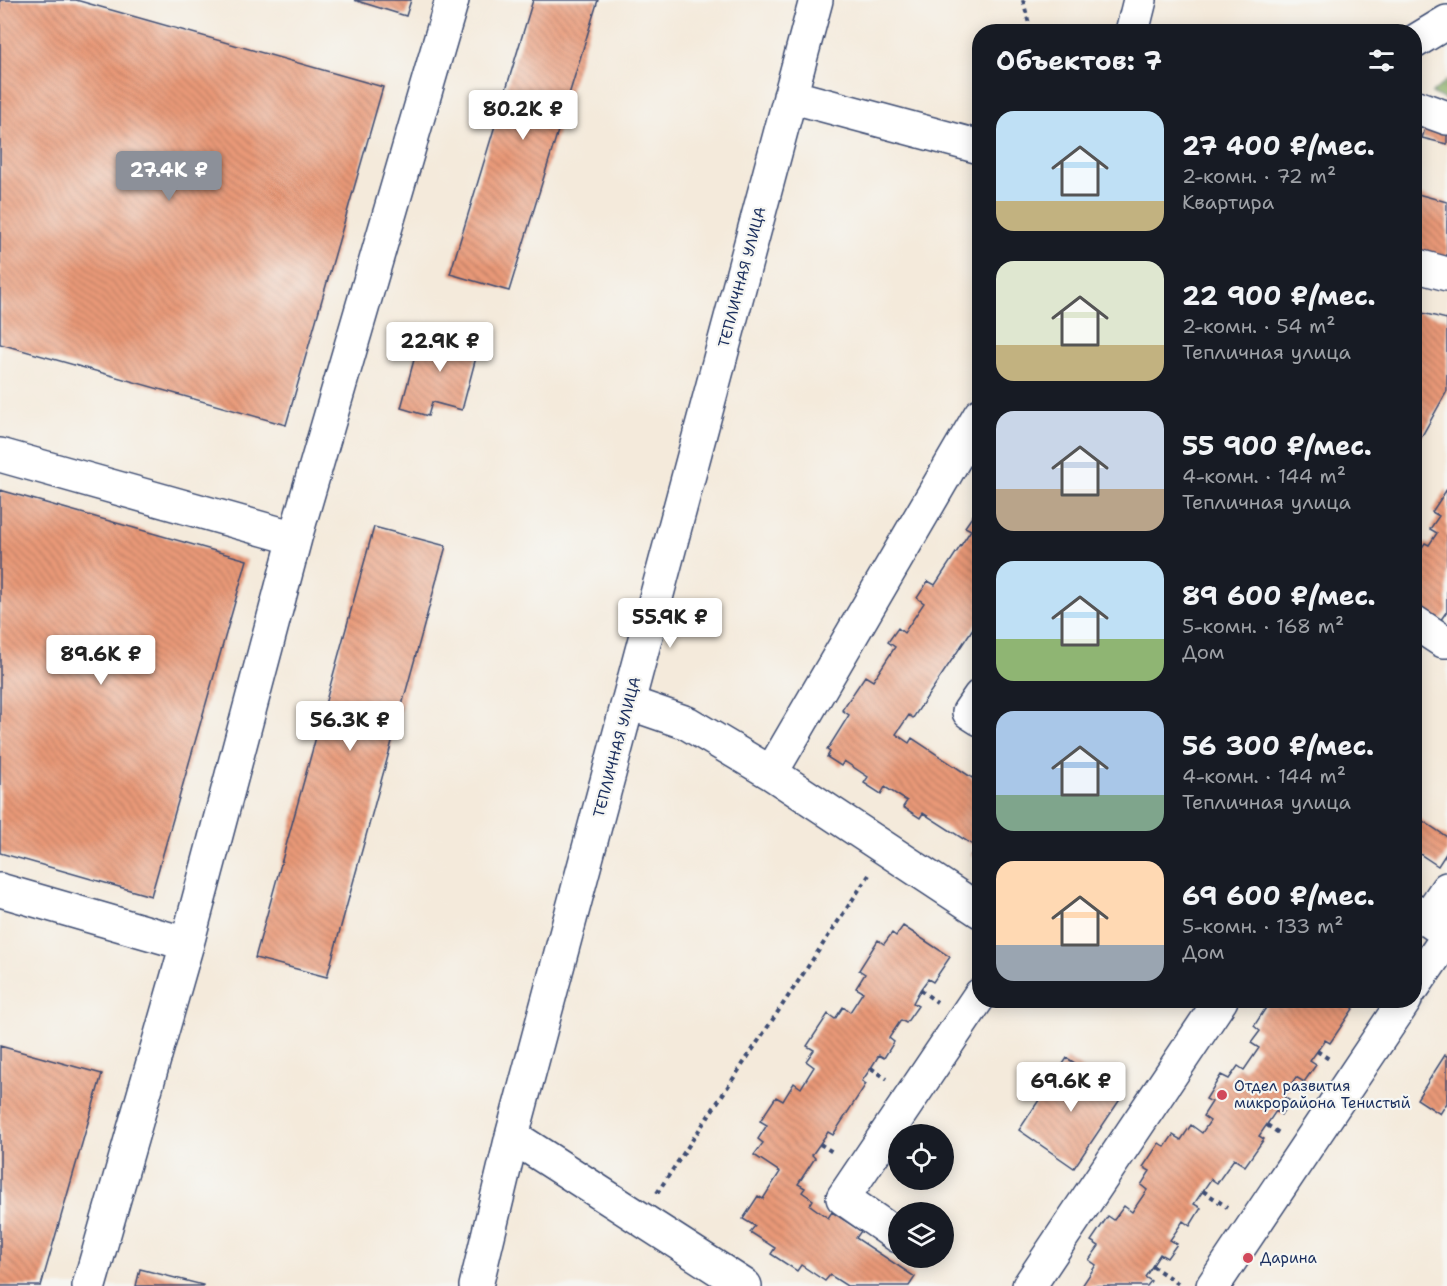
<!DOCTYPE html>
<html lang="ru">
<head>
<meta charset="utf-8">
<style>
  body { margin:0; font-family:"Shantell Sans",sans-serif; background:#242831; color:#f1f3f6; height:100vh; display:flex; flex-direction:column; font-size:22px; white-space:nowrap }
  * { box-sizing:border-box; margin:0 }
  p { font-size:20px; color:#9ea1a6 }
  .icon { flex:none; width:33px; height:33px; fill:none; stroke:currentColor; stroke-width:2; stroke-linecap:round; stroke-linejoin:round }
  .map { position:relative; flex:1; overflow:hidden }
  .details { position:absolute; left:972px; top:24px; width:450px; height:984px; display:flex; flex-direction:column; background:#171b24; border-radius:24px; box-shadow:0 3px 15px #0003 }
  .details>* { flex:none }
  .fabs { position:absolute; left:888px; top:1124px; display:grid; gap:12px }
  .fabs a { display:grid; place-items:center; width:66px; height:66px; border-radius:50%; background:#171b24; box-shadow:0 3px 15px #0003; font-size:30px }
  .price { position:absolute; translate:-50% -51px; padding:0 14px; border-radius:6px; background:#fff; color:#222; font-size:20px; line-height:39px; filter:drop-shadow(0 2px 3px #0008) }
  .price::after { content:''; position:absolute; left:50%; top:36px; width:18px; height:14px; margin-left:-9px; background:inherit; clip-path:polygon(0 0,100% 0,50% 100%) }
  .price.selected { background:#8c9099; color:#fff }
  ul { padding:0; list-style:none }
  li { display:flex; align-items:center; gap:18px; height:150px; padding:0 24px }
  li span { display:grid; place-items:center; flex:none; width:168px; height:120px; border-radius:18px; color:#555 }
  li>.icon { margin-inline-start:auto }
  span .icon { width:72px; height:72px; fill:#fffc; stroke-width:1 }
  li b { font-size:26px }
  h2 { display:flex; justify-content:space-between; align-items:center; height:72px; padding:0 24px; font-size:26px }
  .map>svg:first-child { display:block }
  .forest { fill:url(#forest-crowns); stroke:#506c5e; stroke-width:1.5 }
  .building { fill:url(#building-back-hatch) }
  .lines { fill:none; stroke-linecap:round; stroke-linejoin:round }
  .minor-casing { stroke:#3c4b71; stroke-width:36 }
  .path { stroke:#3c4b71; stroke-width:4; stroke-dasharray:4.5 4.5; stroke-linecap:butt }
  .minor { stroke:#fff; stroke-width:33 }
  .poi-dot { fill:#d1495b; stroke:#f6f6f2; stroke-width:2 }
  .labels { text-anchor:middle; stroke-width:4.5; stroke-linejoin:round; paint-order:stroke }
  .street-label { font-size:15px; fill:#1b2f5e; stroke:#f6f6f2 }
  .poi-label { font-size:15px; fill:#1b2f5e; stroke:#f6f6f2; text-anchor:start }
</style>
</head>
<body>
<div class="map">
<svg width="1447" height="1286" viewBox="0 0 1447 1286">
  <defs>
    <pattern id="forest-crowns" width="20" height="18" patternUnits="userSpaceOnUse" patternTransform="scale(1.5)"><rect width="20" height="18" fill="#84a95e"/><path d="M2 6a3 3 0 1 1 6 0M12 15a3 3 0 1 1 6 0" fill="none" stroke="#6b8a51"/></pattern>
    <pattern id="building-back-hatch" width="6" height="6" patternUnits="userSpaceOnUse" patternTransform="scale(1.5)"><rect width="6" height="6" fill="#e99977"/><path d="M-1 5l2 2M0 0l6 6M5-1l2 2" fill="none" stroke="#bc7d65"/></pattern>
  </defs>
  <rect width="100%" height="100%" fill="#f6f6f2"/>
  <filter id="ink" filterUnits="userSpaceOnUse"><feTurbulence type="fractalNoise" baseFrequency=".0167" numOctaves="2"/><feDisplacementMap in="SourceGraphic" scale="12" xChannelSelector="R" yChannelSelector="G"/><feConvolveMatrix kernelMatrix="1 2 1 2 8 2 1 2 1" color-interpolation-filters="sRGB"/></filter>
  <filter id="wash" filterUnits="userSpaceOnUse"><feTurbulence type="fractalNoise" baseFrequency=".008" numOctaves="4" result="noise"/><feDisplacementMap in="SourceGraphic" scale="24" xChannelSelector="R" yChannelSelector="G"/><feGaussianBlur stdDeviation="1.35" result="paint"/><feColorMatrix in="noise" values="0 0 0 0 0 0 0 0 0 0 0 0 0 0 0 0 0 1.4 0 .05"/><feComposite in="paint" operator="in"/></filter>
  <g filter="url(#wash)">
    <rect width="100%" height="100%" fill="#f4eadb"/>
    <path class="forest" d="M1447,80V101L1432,93Z"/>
    <g id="blocks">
      <path class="building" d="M0,0H76L383,87L286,425L0,344Z
        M354,0H411L406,16Z
        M533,0H598L509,291L450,274Z
        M1427,122L1447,128V144L1422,138Z
        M1414,193L1447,202V264L1414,255Z
        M1414,311L1447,319V391L1414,450Z
        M422,330L479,346L462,410L432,402L428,416L401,408Z
        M1447,489V611L1438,624L1414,609V559L1425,543L1429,545L1437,533L1430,529L1439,516L1432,512Z
        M0,490L247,560L151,896L0,853Z
        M974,514L980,518V618L913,718L909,715L896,734L909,743L912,738L980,783V860L971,855L976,847L923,813L920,818L903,807L907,801L885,787L881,794L864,783L868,777L844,761L841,766L827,757L830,752L827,750L849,715L842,710L865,676L873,681L895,647L888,642L898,628L904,633L924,603L917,598L928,581L935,585L971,530L965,527Z
        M374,527L446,546L327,977L255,958Z
        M1414,815L1447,837V852L1438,866L1414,850Z
        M903,926L950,957L933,982L928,979L920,990L913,1003L918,1006L906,1023L901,1020L889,1038L894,1042L884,1058L879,1055L871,1068L862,1081L866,1084L833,1135L828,1132L812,1155L815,1158L798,1184L805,1188L802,1192L813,1200L810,1205L828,1218L832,1212L861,1231L856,1238L915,1277L909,1286H847L830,1275L825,1281L801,1265L797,1271L771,1254L775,1248L750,1232L755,1226L743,1219L758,1196L763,1199L780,1172L754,1155L763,1143L758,1139L767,1125L760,1121L776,1097L783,1101L794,1083L801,1088L814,1067L806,1061L814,1050L807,1046L828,1014L835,1019L843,1007L850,1012L863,992L856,988L865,974L859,970L878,940L884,944L892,933L896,936Z
        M1271,1000L1279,1005L1282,1000H1359L1330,1043L1325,1040L1310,1061L1316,1065L1304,1082L1296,1077L1283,1096L1290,1101L1281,1115L1276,1111L1259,1136L1264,1139L1245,1166L1234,1159L1217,1183L1211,1179L1194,1204L1201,1208L1190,1226L1183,1221L1170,1240L1177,1244L1167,1258L1160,1254L1145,1277L1151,1281L1147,1286H1082L1096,1265L1089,1260L1099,1246L1091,1241L1108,1216L1114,1220L1124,1206L1132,1212L1147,1190L1141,1185L1150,1171L1143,1167L1159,1143L1165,1147L1173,1135L1181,1140L1191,1125L1202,1133L1210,1121L1203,1116L1212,1102L1206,1099L1221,1075L1229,1079L1238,1066L1244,1070L1259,1048L1251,1043L1260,1031L1254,1026Z
        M0,1046L102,1074L41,1286H0Z
        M1445,1055L1447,1056V1103L1440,1114L1417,1099Z
        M1067,1058L1123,1095L1074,1168L1019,1130Z
        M140,1269L203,1285V1286H136Z"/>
    </g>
  </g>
  <g filter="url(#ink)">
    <use href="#blocks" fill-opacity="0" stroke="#3c4b71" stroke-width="1.5"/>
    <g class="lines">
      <defs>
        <path id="minor" d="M1132,32L1140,0
          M1414,42L1447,22
          M790,96L980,147
          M1414,106L1447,118
          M1414,265L1447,274
          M0,455L295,538
          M1414,622L1443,641H1447
          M980,696L969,712L980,719
          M629,703L687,723L771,773L980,911
          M771,773L980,415
          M0,890L187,944
          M1414,910L1447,933
          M1427,919L1447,889
          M1414,986L1447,938
          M512,1136L745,1286
          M898,1236L843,1198L980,995
          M89,1286L187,944L295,538L452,0
          M476,1286L512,1136L816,0
          M1029,1286L1221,1000
          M1213,1286L1405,1000"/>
      </defs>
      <use href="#minor" class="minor-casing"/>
      <path class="path" d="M1023,0L1031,32
        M920,990L937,1002
        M1317,1051L1329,1059
        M871,1068L887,1079
        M1267,1125L1279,1133
        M820,1144L834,1153
        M1203,1191L1227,1207
        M657,1193L869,875
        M1152,1266L1182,1286"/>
      <use href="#minor" class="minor"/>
    </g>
  </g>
  <g class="poi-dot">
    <circle cx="1222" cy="1095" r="6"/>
    <circle cx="1248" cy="1258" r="6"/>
  </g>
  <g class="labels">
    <g class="street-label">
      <text transform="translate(742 277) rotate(-75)" y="5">ТЕПЛИЧНАЯ УЛИЦА</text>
      <text transform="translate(617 747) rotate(-75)" y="5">ТЕПЛИЧНАЯ УЛИЦА</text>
    </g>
    <g class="poi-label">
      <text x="1234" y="1091">Отдел развития<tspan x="1234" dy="17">микрорайона Тенистый</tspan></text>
      <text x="1260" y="1263">Дарина</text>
    </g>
  </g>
</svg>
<div class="fabs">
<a><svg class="icon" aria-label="locate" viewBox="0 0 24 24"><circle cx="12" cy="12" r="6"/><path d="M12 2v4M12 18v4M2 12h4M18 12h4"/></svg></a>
<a><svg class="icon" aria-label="layers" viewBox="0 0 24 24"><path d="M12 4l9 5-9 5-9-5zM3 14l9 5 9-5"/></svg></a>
</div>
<b class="price" style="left:523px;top:141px">80.2K ₽</b>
<b class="price selected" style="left:169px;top:202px">27.4K ₽</b>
<b class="price" style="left:440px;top:373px">22.9K ₽</b>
<b class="price" style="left:670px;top:649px">55.9K ₽</b>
<b class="price" style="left:101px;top:686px">89.6K ₽</b>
<b class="price" style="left:350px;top:752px">56.3K ₽</b>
<b class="price" style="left:1071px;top:1113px">69.6K ₽</b>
<section class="details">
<h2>Объектов: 7<svg class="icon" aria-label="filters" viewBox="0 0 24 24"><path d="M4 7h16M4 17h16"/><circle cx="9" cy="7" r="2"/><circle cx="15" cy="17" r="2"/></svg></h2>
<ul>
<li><span style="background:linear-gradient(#bfe0f5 75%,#c2b280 0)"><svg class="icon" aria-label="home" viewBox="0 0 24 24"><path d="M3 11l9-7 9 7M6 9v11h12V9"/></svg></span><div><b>27 400 ₽/мес.</b><p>2-комн. · 72 m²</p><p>Квартира</p></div></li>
<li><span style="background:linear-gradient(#dfe7d0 70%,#c2b280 0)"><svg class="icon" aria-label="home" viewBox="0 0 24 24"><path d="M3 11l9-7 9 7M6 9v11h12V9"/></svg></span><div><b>22 900 ₽/мес.</b><p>2-комн. · 54 m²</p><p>Тепличная улица</p></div></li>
<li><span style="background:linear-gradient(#c9d6e8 65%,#b9a48a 0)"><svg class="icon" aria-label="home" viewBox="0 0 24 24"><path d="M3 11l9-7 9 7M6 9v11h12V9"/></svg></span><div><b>55 900 ₽/мес.</b><p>4-комн. · 144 m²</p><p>Тепличная улица</p></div></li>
<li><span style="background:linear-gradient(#bfe0f5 65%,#8fb573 0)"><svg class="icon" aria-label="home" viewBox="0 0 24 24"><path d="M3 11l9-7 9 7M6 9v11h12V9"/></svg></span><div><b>89 600 ₽/мес.</b><p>5-комн. · 168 m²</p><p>Дом</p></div></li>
<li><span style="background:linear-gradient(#a9c7e8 70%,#7fa58c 0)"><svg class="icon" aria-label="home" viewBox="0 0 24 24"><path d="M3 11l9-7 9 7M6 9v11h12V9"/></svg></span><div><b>56 300 ₽/мес.</b><p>4-комн. · 144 m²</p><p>Тепличная улица</p></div></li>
<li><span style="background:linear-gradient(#ffd9b3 70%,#9aa5b1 0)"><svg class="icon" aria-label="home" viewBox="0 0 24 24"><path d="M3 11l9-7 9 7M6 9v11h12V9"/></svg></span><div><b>69 600 ₽/мес.</b><p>5-комн. · 133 m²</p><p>Дом</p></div></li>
</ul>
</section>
</div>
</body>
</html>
